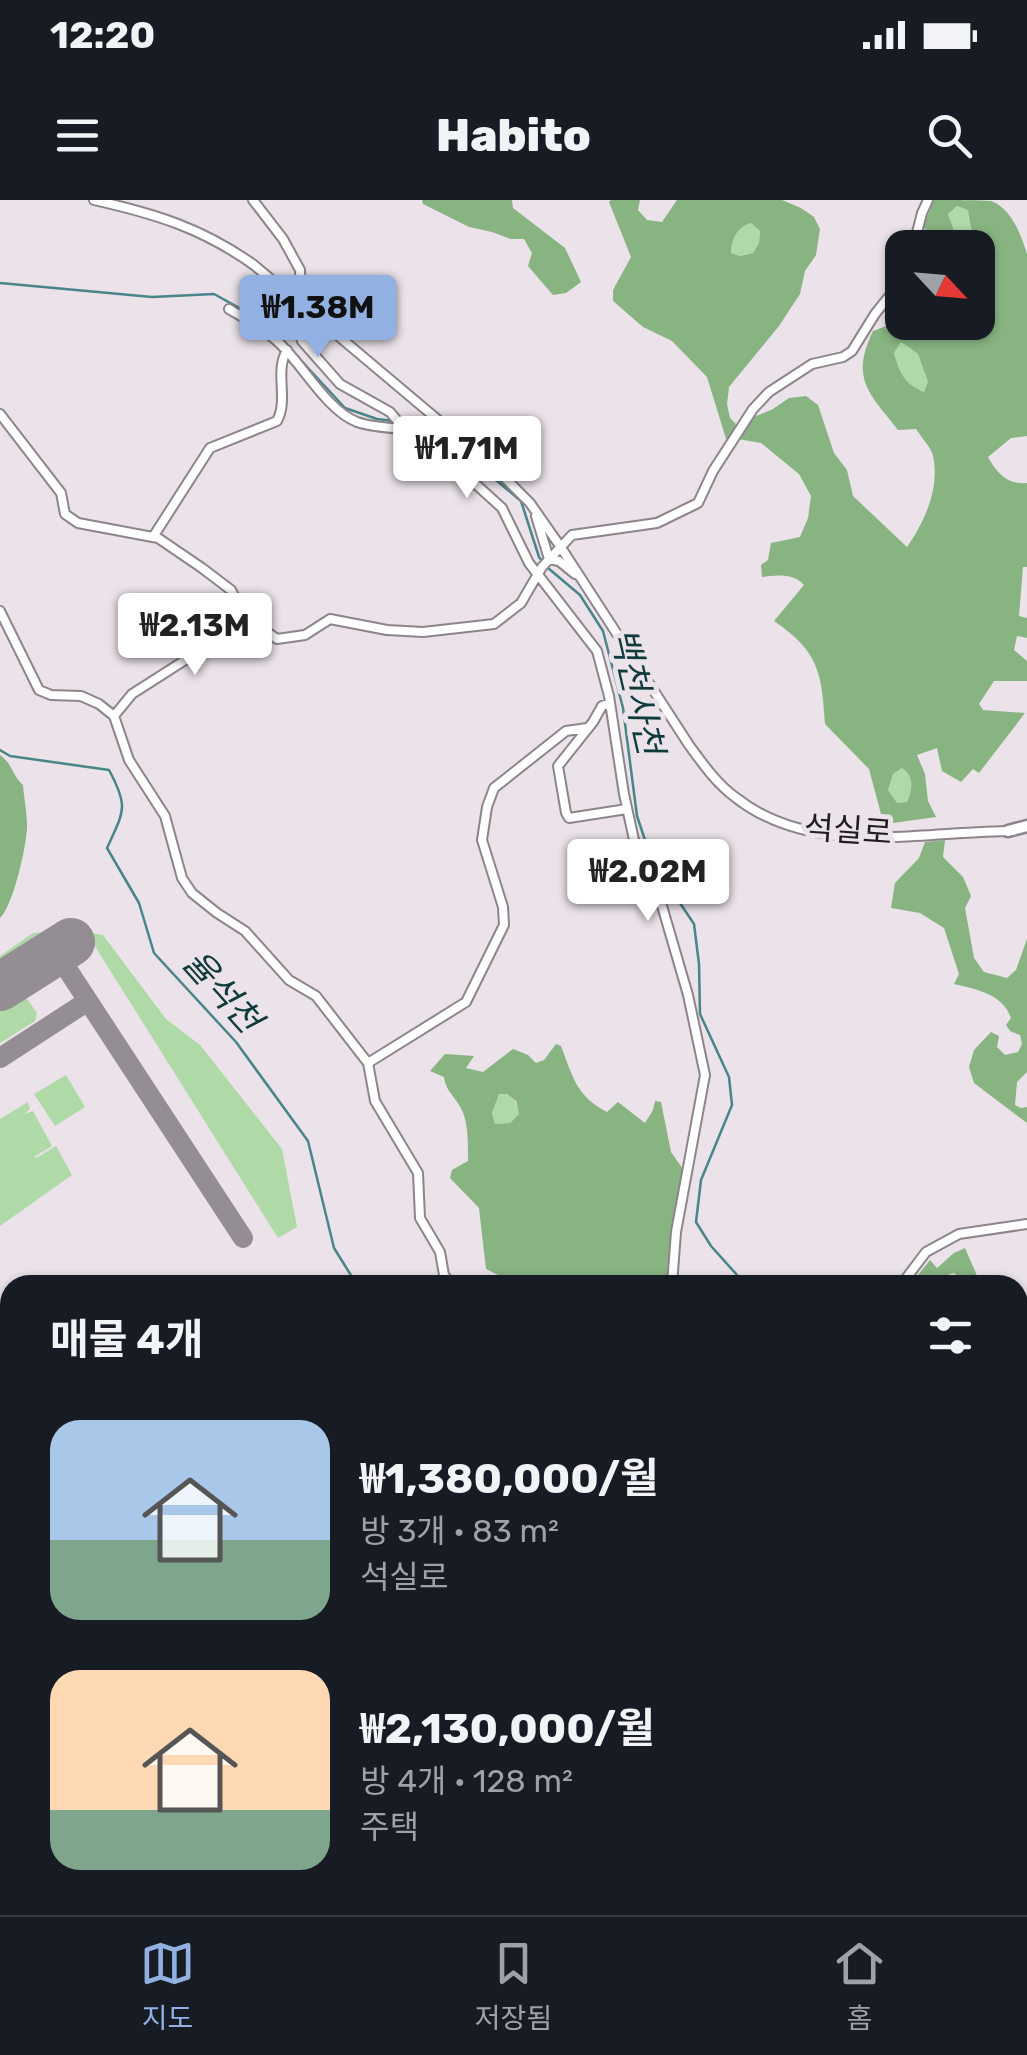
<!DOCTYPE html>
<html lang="ko">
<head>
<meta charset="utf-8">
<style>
  body { margin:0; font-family:Rubik,"Noto Sans KR",sans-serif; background:#20242c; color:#f1f3f6; height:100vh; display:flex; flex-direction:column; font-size:38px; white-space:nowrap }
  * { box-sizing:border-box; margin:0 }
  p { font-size:32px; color:#9ea1a6 }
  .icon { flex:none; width:55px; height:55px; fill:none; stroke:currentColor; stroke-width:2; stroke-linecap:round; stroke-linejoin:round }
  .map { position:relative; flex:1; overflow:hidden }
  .sheet { position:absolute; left:0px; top:1075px; width:1028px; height:640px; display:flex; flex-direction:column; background:#171b24; border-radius:30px 30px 0 0; box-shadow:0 2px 8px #0004 }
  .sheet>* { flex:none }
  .needle { width:65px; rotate:116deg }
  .tools { position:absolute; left:885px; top:30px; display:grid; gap:20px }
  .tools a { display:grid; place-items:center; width:110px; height:110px; border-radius:20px; background:#171b24; box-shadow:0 2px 8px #0004; font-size:50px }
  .price { position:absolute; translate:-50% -85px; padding:0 22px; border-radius:10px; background:#fff; color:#222; font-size:32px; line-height:65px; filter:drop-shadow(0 2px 5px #0008) }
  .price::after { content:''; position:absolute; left:50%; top:60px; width:30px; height:22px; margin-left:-15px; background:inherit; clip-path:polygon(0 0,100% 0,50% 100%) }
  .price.current { background:#92b0e2; color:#111 }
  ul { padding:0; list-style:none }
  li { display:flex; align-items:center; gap:30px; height:250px; padding:0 50px }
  li span { display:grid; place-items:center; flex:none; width:280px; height:200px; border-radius:30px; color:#555 }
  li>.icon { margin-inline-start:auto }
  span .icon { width:120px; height:120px; fill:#fffc; stroke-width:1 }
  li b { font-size:42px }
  h2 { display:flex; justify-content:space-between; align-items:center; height:120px; padding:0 50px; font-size:42px }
  .status { display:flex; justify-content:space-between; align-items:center; height:70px; padding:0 50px; background:#171b24; direction:ltr }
  .status svg { height:28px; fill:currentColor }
  header { display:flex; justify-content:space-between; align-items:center; height:130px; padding:0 50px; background:#171b24; font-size:45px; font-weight:800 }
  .dock { display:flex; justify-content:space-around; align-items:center; height:140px; border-top:2px solid #363941; background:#171b24; font-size:28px; color:#9ea1a6 }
  .dock a { display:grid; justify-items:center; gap:5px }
  .dock .current { color:#92b0e2 }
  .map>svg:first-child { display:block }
  .green { fill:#afdaa8 }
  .forest { fill:#88b481; fill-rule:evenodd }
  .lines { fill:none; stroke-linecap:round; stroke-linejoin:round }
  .stream { stroke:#488689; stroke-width:2.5 }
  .taxiway { stroke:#948e94; stroke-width:20 }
  .runway { stroke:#948e94; stroke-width:48 }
  .minor-casing { stroke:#8d848c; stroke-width:12 }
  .highway-casing { stroke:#8d848c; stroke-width:15 }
  .minor { stroke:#fff; stroke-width:8 }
  .highway { stroke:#fff; stroke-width:10 }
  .labels { text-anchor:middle; stroke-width:10; stroke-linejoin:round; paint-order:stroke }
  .street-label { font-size:32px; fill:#201d20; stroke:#ebe2ea }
  .water-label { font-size:35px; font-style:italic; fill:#103b3c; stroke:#ebe2ea }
</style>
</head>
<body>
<div class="status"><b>12:20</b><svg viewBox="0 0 49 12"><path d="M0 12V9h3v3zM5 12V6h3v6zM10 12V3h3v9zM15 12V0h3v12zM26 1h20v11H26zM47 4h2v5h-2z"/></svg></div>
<header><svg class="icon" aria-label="menu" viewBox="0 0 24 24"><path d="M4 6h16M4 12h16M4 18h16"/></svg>Habito<svg class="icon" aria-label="search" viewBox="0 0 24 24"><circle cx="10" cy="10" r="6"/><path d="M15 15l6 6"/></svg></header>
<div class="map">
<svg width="1027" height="1715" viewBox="0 0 1027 1715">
  <rect width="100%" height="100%" fill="#ebe2ea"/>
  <path class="green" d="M957,6L968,10V17L977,48L960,47L948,14Z
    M752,23L760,31L759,43L753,53L740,56L731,53C733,36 734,28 752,23Z
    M901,142L918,154L928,182L924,192C903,184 901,174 894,153Z
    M902,568C914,576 913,589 907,602L896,603L888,590L893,574Z
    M80,731L103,735L166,819L200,845L282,949L297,1027L278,1038L86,732L53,734L0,768V756L33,733Z
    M18,795L25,796L37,813L35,821L0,843V806Z
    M66,875L85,907L55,926L34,894Z
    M499,893C513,894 516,901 519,914L510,923L495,924L492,913Z
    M28,902L30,909L24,914L33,911L52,946L34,957L36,958L56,946L72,975L0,1026V919Z"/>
  <path class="forest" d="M422,0H512L513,8L565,48L581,82L566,93L553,95L528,66L532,53L524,39H511L492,32L469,27L423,4Z
    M611,0H640L638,10L647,20L662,22L677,0H782L801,8L814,17L820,29L816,55L805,71L800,94L779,126L729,187L727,204L730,218L736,224L727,242L707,177L672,141L643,127L613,101V90L631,57L609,2ZM751,23L760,31L759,43L753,53L740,56L731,53C732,38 736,28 751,23Z
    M934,0C948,0 980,0 991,1C1012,9 1021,35 1027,54V236L1011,238L988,257C997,273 1007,285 1027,283V367H1023L1019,416L1027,418V438L1017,436L1014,450L1027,461V481H994L979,504L983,510L1025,513L979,573L973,569L961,582L942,571L937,548L917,555L925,574L928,601L936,617L893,623L881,614L869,569L825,524C822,472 818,451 774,421L804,385C794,373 776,375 762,377L761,365L768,360L771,343L800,337L808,318L811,296L799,274L761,243L738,239L754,217L773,209L789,198L806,196L818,205L834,253L847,270L853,296L907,347C925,321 940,288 933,256C931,247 921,237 916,229L898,230C869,193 850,179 873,131L902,120V122L919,123L933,126L939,123L978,122V81L988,78C987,55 969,36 968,10L957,6L948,14L960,47H937L923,26ZM901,142L918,154L928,182L924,192C904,184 900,173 894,153ZM902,568C914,576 913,589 907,602L897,603L888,590L893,574Z
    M0,555C13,564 11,574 23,585C24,598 27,612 27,626C27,645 13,706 0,718Z
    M945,640L943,657L963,677L971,696L965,708L974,758L984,772L1007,778L1016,770L1027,739V872L1017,882L1015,905L1021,908L1027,907V923L974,883L969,867L974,850L991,832L999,836L997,847L1005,855L1018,852L1022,844L1020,835L1010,831L1006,825L1011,818C1003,794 976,789 954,784L959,774L944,728L920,713L891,708L895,683L919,658L925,642Z
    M556,844L561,846C573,877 576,896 607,912L618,902L645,923L653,910L655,901L661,902L671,952L685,972L671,1037L666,1085H505L498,1075L486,1069L479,1008L450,978L452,970L468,961C468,944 469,919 459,905C452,893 446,891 444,877L430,871L445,854L474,856L466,868L483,872L513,849L528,855L536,863L544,860ZM499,894H507L516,901L519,914L510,923L495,924L492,913Z
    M965,1048L981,1085H961L962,1080L954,1073L944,1076L941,1085H910L930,1060L937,1068L954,1053Z
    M1018,1201L1027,1226V1434H1023L1018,1443Z
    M0,1291L10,1302V1398L0,1395Z
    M1018,1458L1021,1469L1027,1470V1582L1018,1574Z
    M92,1705H250L246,1715H81Z
    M556,1705H572L581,1708L588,1705H673L665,1715H553Z"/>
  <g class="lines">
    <path class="stream" d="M0,83L152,97L214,94L261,120L284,142L345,208L377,219L393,221
      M401,222L425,226L439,232L521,301L539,357L543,362
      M548,368L580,395L603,431L623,508L637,616L652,661L694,724L699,764L700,814L729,877L732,905L701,980L696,1022L711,1046L746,1085
      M0,550L10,556L109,570C129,607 124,611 107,648L139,703L154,753L236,842L308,941L334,1048L357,1085
      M256,1705V1715
      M962,1705L970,1715"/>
    <path class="taxiway" d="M56,752L243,1038
      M0,858L88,801"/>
    <path class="runway" d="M0,787L71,742"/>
    <defs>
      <path id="minor" d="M94,0C156,14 202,28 254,65L494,267L530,303L560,346L689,545C703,564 716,583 735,597C813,659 922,631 1013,631
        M253,0L283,39L300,70L301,104L297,127L302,141L340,184L390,212L404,229L437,249L502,308L529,363L597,451L609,496L624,594L636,649L660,699L688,795L705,875L676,1032L672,1085
        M913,48L922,13L928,0
        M229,109C249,121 270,132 286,150C306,171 329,211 357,222C372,227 389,228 404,229
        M0,214L61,293L65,314L78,323L158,338L202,368L231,390L244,416L277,439L305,435L330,419L387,430L423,432L494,424L521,403L542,367L572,335L657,323L698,303L713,271L753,209L769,192L812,164L843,157L852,151L875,114L891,94L902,72
        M536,316L549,359
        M153,337L210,248L277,221C289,199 274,172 287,150
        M549,359L559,361L575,374
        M0,411L39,490L51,495L81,496L99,504L114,516L129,560L165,616L182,678L192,693L217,713L245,731L289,780L316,796L368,863L375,901L418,973L420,1018L440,1052L444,1075L452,1085
        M610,503L602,506L593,522L558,566L566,613L569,618L627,609
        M114,516L132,494L215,441L241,410
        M368,863L466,802L504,725L503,707L482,640L487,607L494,588L566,531L587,528
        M901,1085L926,1052L959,1034L1027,1024
        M291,1705L296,1715
        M732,1705L739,1715
        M988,1705L993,1715
        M955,1715V1705"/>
      <path id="highway" d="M1008,631L1027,626"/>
    </defs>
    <use href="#minor" class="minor-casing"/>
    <use href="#highway" class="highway-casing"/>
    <use href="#minor" class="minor"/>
    <use href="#highway" class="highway"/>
  </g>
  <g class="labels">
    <g class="street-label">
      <text transform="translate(848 630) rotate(4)" y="11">석실로</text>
    </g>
    <g class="water-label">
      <text transform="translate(637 491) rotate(77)" y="12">백천사천</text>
      <text transform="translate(222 791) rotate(48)" y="12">율석천</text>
    </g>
  </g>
</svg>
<div class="tools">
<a><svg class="needle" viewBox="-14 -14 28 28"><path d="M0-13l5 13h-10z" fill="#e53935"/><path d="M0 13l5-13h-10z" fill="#9ea1a6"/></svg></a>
</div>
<b class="price current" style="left:318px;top:160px">₩1.38M</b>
<b class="price" style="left:467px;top:301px">₩1.71M</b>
<b class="price" style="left:195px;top:478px">₩2.13M</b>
<b class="price" style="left:648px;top:724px">₩2.02M</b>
<section class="sheet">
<h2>매물 4개<svg class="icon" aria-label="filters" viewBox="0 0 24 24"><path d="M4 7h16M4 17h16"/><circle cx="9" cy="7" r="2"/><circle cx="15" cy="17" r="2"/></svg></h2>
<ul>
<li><span style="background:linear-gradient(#a9c7e8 60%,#7fa58c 0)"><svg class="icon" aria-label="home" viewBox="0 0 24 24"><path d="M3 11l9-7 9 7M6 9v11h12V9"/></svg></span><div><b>₩1,380,000/월</b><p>방 3개 · 83 m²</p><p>석실로</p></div></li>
<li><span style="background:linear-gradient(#ffd9b3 70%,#7fa58c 0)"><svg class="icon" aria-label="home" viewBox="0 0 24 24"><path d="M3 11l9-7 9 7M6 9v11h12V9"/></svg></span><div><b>₩2,130,000/월</b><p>방 4개 · 128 m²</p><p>주택</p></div></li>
</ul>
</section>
</div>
<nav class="dock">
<a class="current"><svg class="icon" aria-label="map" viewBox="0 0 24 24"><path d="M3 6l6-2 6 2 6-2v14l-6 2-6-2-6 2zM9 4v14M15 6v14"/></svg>지도</a>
<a><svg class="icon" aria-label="saved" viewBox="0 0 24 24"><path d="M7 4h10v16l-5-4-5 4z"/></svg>저장됨</a>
<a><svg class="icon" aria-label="home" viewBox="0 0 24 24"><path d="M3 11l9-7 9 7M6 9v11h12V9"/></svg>홈</a>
</nav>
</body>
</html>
